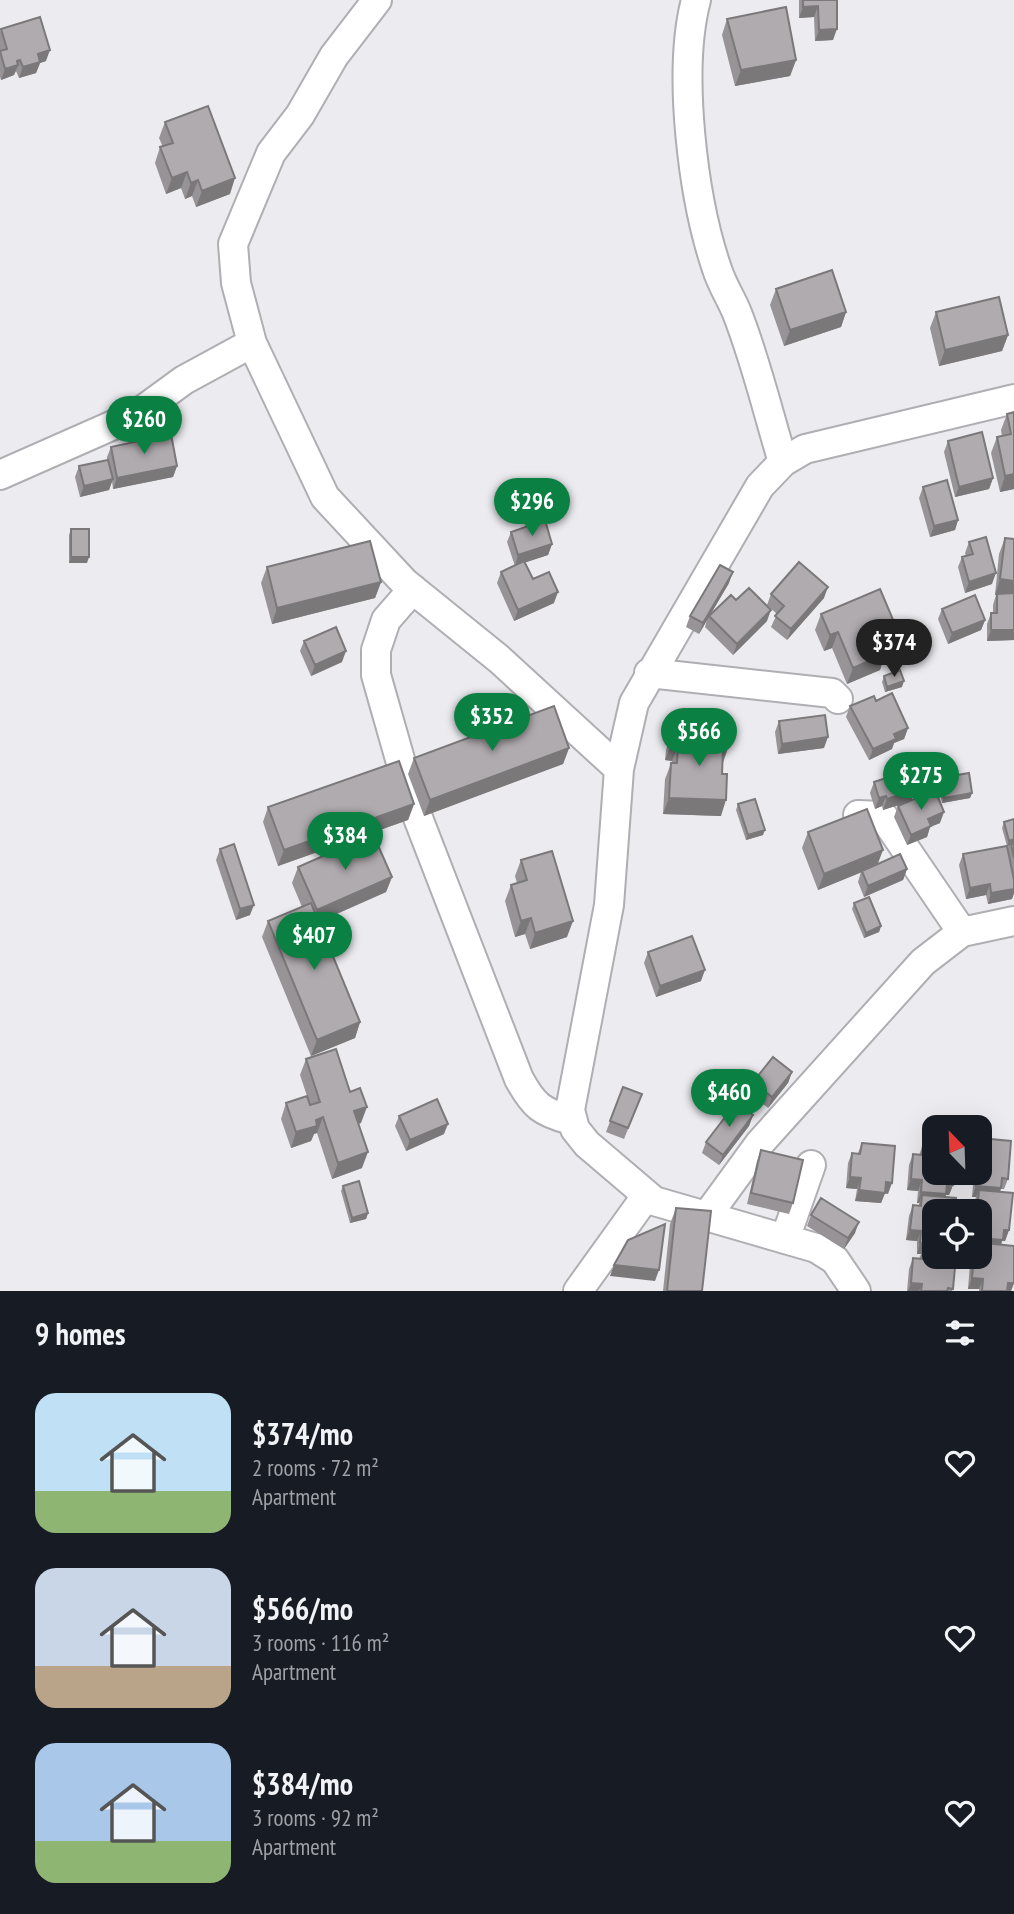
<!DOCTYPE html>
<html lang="en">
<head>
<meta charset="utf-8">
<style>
  body { margin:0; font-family:"PT Sans Narrow",sans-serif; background:#20242c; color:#f1f3f6; height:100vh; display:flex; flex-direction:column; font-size:26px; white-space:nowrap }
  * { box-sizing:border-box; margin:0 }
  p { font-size:23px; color:#9ea1a6 }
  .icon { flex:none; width:38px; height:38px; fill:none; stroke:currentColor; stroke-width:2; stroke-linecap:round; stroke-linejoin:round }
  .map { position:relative; height:1291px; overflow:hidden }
  .sheet { display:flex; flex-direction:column; background:#171b24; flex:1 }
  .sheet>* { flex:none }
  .needle { width:46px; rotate:337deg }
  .tools { position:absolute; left:922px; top:1115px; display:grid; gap:14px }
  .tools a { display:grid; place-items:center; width:70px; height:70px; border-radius:14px; background:#171b24; box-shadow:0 7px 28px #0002; font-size:35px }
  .price { position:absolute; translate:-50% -60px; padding:0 16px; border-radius:24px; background:#0b8043; color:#fff; font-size:23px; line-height:46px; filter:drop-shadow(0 2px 4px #0008) }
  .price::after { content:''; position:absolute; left:50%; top:42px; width:21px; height:16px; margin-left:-10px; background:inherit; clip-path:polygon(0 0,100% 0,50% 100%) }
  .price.active { background:#222; color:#fff }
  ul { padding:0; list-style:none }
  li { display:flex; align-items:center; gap:21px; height:175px; padding:0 35px }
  li span { display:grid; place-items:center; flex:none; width:196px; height:140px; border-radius:21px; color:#555 }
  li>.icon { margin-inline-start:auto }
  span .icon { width:84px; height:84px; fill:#fffc; stroke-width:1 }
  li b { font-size:30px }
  h2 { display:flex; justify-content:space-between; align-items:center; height:84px; padding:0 35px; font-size:30px }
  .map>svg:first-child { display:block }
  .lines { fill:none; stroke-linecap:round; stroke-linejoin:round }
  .minor-casing { stroke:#aeaeb3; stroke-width:32 }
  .minor { stroke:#fff; stroke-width:28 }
  .wall { fill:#979396 }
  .shaded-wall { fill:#7b787a }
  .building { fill:#b0abae; stroke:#7b787a; stroke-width:2 }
</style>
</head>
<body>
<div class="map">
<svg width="1014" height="1291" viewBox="0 0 1014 1291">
  <rect width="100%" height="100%" fill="#ebebf0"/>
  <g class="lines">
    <defs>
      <path id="minor" d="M377,0L334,56L300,115L271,153L233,244L236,283L252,343L325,497L405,583L499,659L619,769
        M696,0C677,72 693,199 717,269C722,285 731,298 737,313C756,361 768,413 783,462
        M0,475L136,415L184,380L252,343
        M413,589L386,620L376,650V675L413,805L519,1079C534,1106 541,1112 571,1120
        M649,673L832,693L838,699
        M858,815L883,816L962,932
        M706,1217L760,1143L923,962L962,932L1014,921
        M785,1239L811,1165
        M578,1291L647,1195
        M856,1291L835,1260L816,1248L654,1201L587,1144L575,1129L570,1110L609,905L619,769L634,703L760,486L783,462L805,449L1014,399"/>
    </defs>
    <use href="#minor" class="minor-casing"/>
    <use href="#minor" class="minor"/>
  </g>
  <path class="wall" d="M799,0H837L833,40L815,41L814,17L799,18Z
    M727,19L796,60L790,76L735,86L722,35Z
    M1,29L46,61L40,63L36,73L19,78L16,71L14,75L1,80L0,77V32Z
    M165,122L230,194L196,207L192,196L185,199L181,188L166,194L155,163L160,147H163L159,138Z
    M776,289L846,312L841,327L784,346L770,305Z
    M936,312L1008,335L1002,351L939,366L930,328Z
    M1014,412V489L1000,492L991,453L997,437L1002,436L1001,430L1007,414Z
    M948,441L993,478L989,489L955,497L944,452Z
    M111,447L177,466L173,477L113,489L112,481L109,490L80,497L75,477L79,466L107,460V457Z
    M923,487L958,520L955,530L930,537L919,498Z
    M71,529L87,563H69V535Z
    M511,532L552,544L548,555L525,562L533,579L554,603L514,621L497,583L501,572L515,566L507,542Z
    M1005,538L1014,539V640L987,641V624L991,613H993V605L996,595H995L999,554Z
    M969,542L992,584L965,593L958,567L962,557L966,556L965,553Z
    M267,567L381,582L375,598L272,624L261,583Z
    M729,583L710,615L736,600L767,621L733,655L705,627L707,620L699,634L686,627L690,616Z
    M771,594L824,598L787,640L771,627L777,614L767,605Z
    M942,609L985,620L981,630L948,644L938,619Z
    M821,614L894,622L888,638L880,642L885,654L880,670L847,684L832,648L824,651L815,630Z
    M304,641L342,662L311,676L300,651Z
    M884,676L902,687L885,692L882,682Z
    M876,701L908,728L904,739L894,743L892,749L869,760L846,717L850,706Z
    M779,721L824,748L778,754L775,732Z
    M671,734L728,748L723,763L721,816L663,814L665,779L672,761L665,760L666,750Z
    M569,748L563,764L424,816L408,774L414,758Z
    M940,778L972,793L970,798L942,803L938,783Z
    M874,782L911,801L883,810L882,806L875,809L870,793Z
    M414,804L408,820L278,866L263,822L268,807Z
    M738,804L763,835L746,840L736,810Z
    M898,806L940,823L930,827L927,837L907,845L894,817Z
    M1014,819V893L1012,899L988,904L986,895L966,899L959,865L963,854L1007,846L1002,828L1004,822Z
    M808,832L878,864L907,869L903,880L864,897L858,882L861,872L818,890L802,848Z
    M220,849L250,915L236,920L216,860Z
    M521,860L567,937L530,949L525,934L515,937L505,901L511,885L517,883L515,876Z
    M298,867L392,877L386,892L319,922L360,1022L355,1038L311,1056L262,937L268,921L302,907L292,883Z
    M854,903L881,926L879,932L864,938L852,909Z
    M648,952L701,981L656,997L644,963Z
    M306,1059L361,1123L358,1124L362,1168L332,1179L317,1133L314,1134L311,1141L291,1148L281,1119L286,1103L310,1105L300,1075Z
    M792,1072L788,1083L768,1108L749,1093L753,1082Z
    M623,1087L642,1094L624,1139L606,1132Z
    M753,1115L749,1126L719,1165L702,1153L706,1142Z
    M399,1116L444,1134L406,1151L395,1126Z
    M862,1143L888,1194L885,1193L881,1203L855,1201L857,1189L846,1188L848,1163L852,1153H858Z
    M923,1145L953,1185L949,1195H946L934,1211L953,1289L952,1291H907L909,1269L913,1258L919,1259L921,1254H917V1241L906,1240L909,1216L913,1205L919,1206V1203H917L918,1191L907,1190L909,1165L913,1154L919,1155Z
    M761,1150L793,1203L789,1214L747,1204L757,1161Z
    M963,1172H980L1008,1179L1004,1189H1001L1000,1192L1009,1230L1005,1241H1002L1001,1245L1014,1283L1011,1291H979V1289H968L970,1264L973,1256H980L982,1249L980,1211H966L970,1200H975L976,1197H972L973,1185L962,1184Z
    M343,1186L368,1213L366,1219L350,1223L341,1191Z
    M676,1208L702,1291H663L670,1224Z
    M811,1215L855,1233L844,1249L807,1226Z"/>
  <path class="shaded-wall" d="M818,6L814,17L799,18L803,7Z
    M837,29L833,40L815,41L819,30Z
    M50,50L46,61L40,63L36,73L19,78L23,67L38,54Z
    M20,60L14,75L1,80L5,69Z
    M796,60L790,76L735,86L741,70Z
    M187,172L181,188L166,194L172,178Z
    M235,178L230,194L196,207L202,191Z
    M198,180L192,196L185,199L191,183Z
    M846,312L841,327L784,346L790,330Z
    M1008,335L1002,351L939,366L945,350Z
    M177,466L173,477L113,489L117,478Z
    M1014,474V489L1000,492L1005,476Z
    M993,478L989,489L955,497L959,487Z
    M113,479L109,490L80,497L84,486Z
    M958,520L955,530L930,537L934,526Z
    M552,544L548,555L515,566L518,555Z
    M71,557H89L87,563H69Z
    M733,572L729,583L699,634L703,623Z
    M996,573L992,584L965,593L969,582Z
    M1000,579L1014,581V597L995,595Z
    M381,582L375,598L272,624L277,608Z
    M828,587L824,598L787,640L791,629Z
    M558,592L554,603L514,621L518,610Z
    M771,610L767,621L733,655L737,644Z
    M985,620L981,630L948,644L952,633Z
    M894,622L888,638L870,647L876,631Z
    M991,630H1014V640L987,641Z
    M838,632L832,648L824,651L830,635Z
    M346,651L342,662L311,676L315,665Z
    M885,654L880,670L847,684L853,668Z
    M904,681L902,687L885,692L887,687Z
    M908,728L904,739L894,743L892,749L869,760L873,749L894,734Z
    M828,737L824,748L778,754L782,744Z
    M671,744L678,745L672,761L665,760Z
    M569,748L563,764L424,816L430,800Z
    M723,748H728L722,763Z
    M915,790L911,801L883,810L887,799Z
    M972,793L970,798L942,803L944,798Z
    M886,796L882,806L875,809L879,798Z
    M669,798L726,800L721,816L663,814Z
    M414,804L408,820L278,866L284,850Z
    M944,812L940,823L930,827L927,837L907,845L911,835L928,819Z
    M765,830L763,835L746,840L748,835Z
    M1014,839V844L1007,846L1009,841Z
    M883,850L877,866L818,890L824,874Z
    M907,869L903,880L864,897L868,886Z
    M392,877L386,892L311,925L317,910Z
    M990,884L986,895L966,899L970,888Z
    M1014,889V893L1012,899L988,904L991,893Z
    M254,905L250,915L236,920L240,909Z
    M531,918L525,934L515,937L521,921Z
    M573,921L567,937L530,949L535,933Z
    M881,926L879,932L864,938L866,933Z
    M705,970L701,981L656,997L660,986Z
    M360,1022L355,1038L311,1056L317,1040Z
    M792,1072L788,1083L768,1108L772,1097Z
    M367,1107L361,1123L348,1127L354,1111Z
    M753,1115L749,1126L719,1165L723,1155Z
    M323,1117L317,1133L314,1134L311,1141L291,1148L296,1132L316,1120Z
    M448,1124L444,1134L406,1151L410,1140Z
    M368,1152L362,1168L332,1179L338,1163Z
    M965,1173L977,1174L973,1185L962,1184Z
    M850,1177L861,1178L857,1189L846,1188Z
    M911,1179L922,1180L918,1191L907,1190Z
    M886,1182L892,1183L888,1194L885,1193L881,1203L855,1201L859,1190Z
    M947,1184L953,1185L949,1195H946L943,1205L922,1195L919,1203H917L921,1192Z
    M976,1186L1001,1188L997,1199L979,1190L976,1197H972Z
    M368,1213L366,1219L350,1223L352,1218Z
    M859,1222L855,1233L844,1249L848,1238Z
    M910,1230L921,1231L917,1241L906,1240Z
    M1004,1230H1009L1005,1241H1002L999,1251L984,1243L982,1249H980V1238Z
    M920,1243L934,1244V1255L923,1248L921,1254H917Z
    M614,1265L659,1270L655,1281L610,1276Z
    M972,1278L983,1279L979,1289H968Z
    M911,1283L922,1284L919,1291H908Z
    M1008,1283H1014L1011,1291H1005Z"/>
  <path class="building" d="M803,0H837V29L819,30L818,6L803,7Z
    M786,7L796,60L741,70L727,19Z
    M40,17L50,50L38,54L40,62L23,67L20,60L17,61L18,65L5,69L0,51L7,49L1,29Z
    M208,106L235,178L202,191L198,180L191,183L187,172L172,178L160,147L173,143L165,122Z
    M832,270L846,312L790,330L776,289Z
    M999,297L1008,335L945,350L936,312Z
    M1014,412V474L1005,476L997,437L1011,434L1007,414Z
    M982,432L993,478L959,487L948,441Z
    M171,434L177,466L117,478L111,447Z
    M108,460L113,479L84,486L79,466Z
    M947,480L958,520L934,526L923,487Z
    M545,520L552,544L518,555L511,532Z
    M71,529H89V557H71Z
    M986,537L996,573L969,582L962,557L973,554L969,542Z
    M1005,538L1014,539V581L1000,579Z
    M370,541L381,582L277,608L267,567Z
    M524,561L533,579L549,572L558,592L518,610L501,572Z
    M799,562L828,587L791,629L775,616L784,606L771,594Z
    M720,565L733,572L703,623L690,616Z
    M749,588L771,610L737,644L709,616L731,595L736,600Z
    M880,589L894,622L876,631L885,654L853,668L838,632L830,635L821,614Z
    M1014,593V630H991V613H997V594Z
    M975,595L985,620L952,633L942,609Z
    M336,627L346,651L315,665L304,641Z
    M900,670L904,681L887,687L884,676Z
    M892,693L908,728L894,734L896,739L873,749L850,706L874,696L876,701Z
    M554,706L569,748L430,800L414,758Z
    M825,715L828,737L782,744L779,721Z
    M671,734L729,736L728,748H723L722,774H727L726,800L669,798L671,763H677L678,745L671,744Z
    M399,761L414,804L284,850L268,807Z
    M908,771L915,790L887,799L886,796L879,798L874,782Z
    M969,773L972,793L944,798L940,778Z
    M935,790L944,812L928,819L931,826L911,835L898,806Z
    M755,799L765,830L748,835L738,804Z
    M867,809L883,850L824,874L808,832Z
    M1014,819V839L1009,841L1004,822Z
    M373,834L392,877L317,910L298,867Z
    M234,844L254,905L240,909L220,849Z
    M1011,844H1014V858Z
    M1007,846L1014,880V889L991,893L990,884L970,888L963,854Z
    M552,851L573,921L535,933L531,918L521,921L511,885L527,880L521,860Z
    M900,854L907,869L868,886L862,871Z
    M869,897L881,926L866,933L854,903Z
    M311,903L360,1022L317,1040L268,921Z
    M692,936L705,970L660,986L648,952Z
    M336,1049L350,1092L360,1088L367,1107L354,1111L368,1152L338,1163L323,1117L316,1120L317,1126L296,1132L286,1103L307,1096L310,1105L320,1102L306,1059Z
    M773,1057L792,1072L772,1097L753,1082Z
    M623,1087L642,1094L628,1128L610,1121Z
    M437,1099L448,1124L410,1140L399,1116Z
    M736,1103L753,1115L723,1155L706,1142Z
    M980,1138L1011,1141L1008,1179L1002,1178L1001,1188L976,1186L977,1174L965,1173L980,1172Z
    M862,1143L895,1146L892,1183L886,1182L885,1193L859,1190L861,1178L850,1177L852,1153L860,1154Z
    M923,1145L934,1146V1172H954L953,1185L947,1184L946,1194L921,1192L922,1180L911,1179L913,1154L922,1155Z
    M761,1150L803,1160L793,1203L751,1193Z
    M359,1181L368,1213L352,1218L343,1186Z
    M979,1190L1013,1193L1009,1230H1004L1003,1240L980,1238V1211H969L970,1200H978Z
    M922,1195L956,1198L955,1211H934V1244L920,1243L921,1231L910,1230L913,1205L921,1206Z
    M821,1198L859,1222L848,1238L811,1215Z
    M676,1208L711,1211L702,1291H667Z
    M665,1224L659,1270L614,1265L628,1240Z
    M984,1243L1014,1246V1283H1008L1007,1291H982L983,1279L972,1278L974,1256H980V1254H982Z
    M923,1248L934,1249V1256H956L953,1289L948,1288L947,1291H921L922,1284L911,1283L913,1258L922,1259Z"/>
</svg>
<div class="tools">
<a><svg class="needle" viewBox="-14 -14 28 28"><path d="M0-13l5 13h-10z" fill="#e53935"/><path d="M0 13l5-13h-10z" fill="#9ea1a6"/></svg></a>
<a><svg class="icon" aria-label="locate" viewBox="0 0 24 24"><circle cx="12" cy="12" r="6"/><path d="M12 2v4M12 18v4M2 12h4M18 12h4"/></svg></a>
</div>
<b class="price" style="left:144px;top:456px">$260</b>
<b class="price" style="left:532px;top:538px">$296</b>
<b class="price active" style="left:894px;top:679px">$374</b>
<b class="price" style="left:492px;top:753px">$352</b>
<b class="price" style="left:699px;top:768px">$566</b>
<b class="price" style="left:921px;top:812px">$275</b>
<b class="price" style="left:345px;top:872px">$384</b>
<b class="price" style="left:314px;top:972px">$407</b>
<b class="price" style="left:729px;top:1129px">$460</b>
</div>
<section class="sheet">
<h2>9 homes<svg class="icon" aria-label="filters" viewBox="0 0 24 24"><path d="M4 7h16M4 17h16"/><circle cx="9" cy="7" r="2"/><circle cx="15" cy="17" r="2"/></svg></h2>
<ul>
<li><span style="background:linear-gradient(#bfe0f5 70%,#8fb573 0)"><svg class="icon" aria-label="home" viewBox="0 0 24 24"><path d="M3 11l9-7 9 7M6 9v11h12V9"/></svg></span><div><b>$374/mo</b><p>2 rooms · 72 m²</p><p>Apartment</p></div><svg class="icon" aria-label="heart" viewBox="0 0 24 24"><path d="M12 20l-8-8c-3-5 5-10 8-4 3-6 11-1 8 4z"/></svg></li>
<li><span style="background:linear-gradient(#c9d6e8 70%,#b9a48a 0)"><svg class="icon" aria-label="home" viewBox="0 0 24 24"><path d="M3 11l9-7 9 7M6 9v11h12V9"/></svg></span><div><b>$566/mo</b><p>3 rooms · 116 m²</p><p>Apartment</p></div><svg class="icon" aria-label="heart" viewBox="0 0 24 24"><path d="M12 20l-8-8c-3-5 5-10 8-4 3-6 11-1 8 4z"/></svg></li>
<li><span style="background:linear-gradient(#a9c7e8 70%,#8fb573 0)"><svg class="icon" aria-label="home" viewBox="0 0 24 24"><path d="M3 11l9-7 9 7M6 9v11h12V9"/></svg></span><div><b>$384/mo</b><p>3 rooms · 92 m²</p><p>Apartment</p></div><svg class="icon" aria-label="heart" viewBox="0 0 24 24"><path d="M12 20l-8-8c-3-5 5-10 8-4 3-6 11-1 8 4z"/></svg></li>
</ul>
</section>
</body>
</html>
